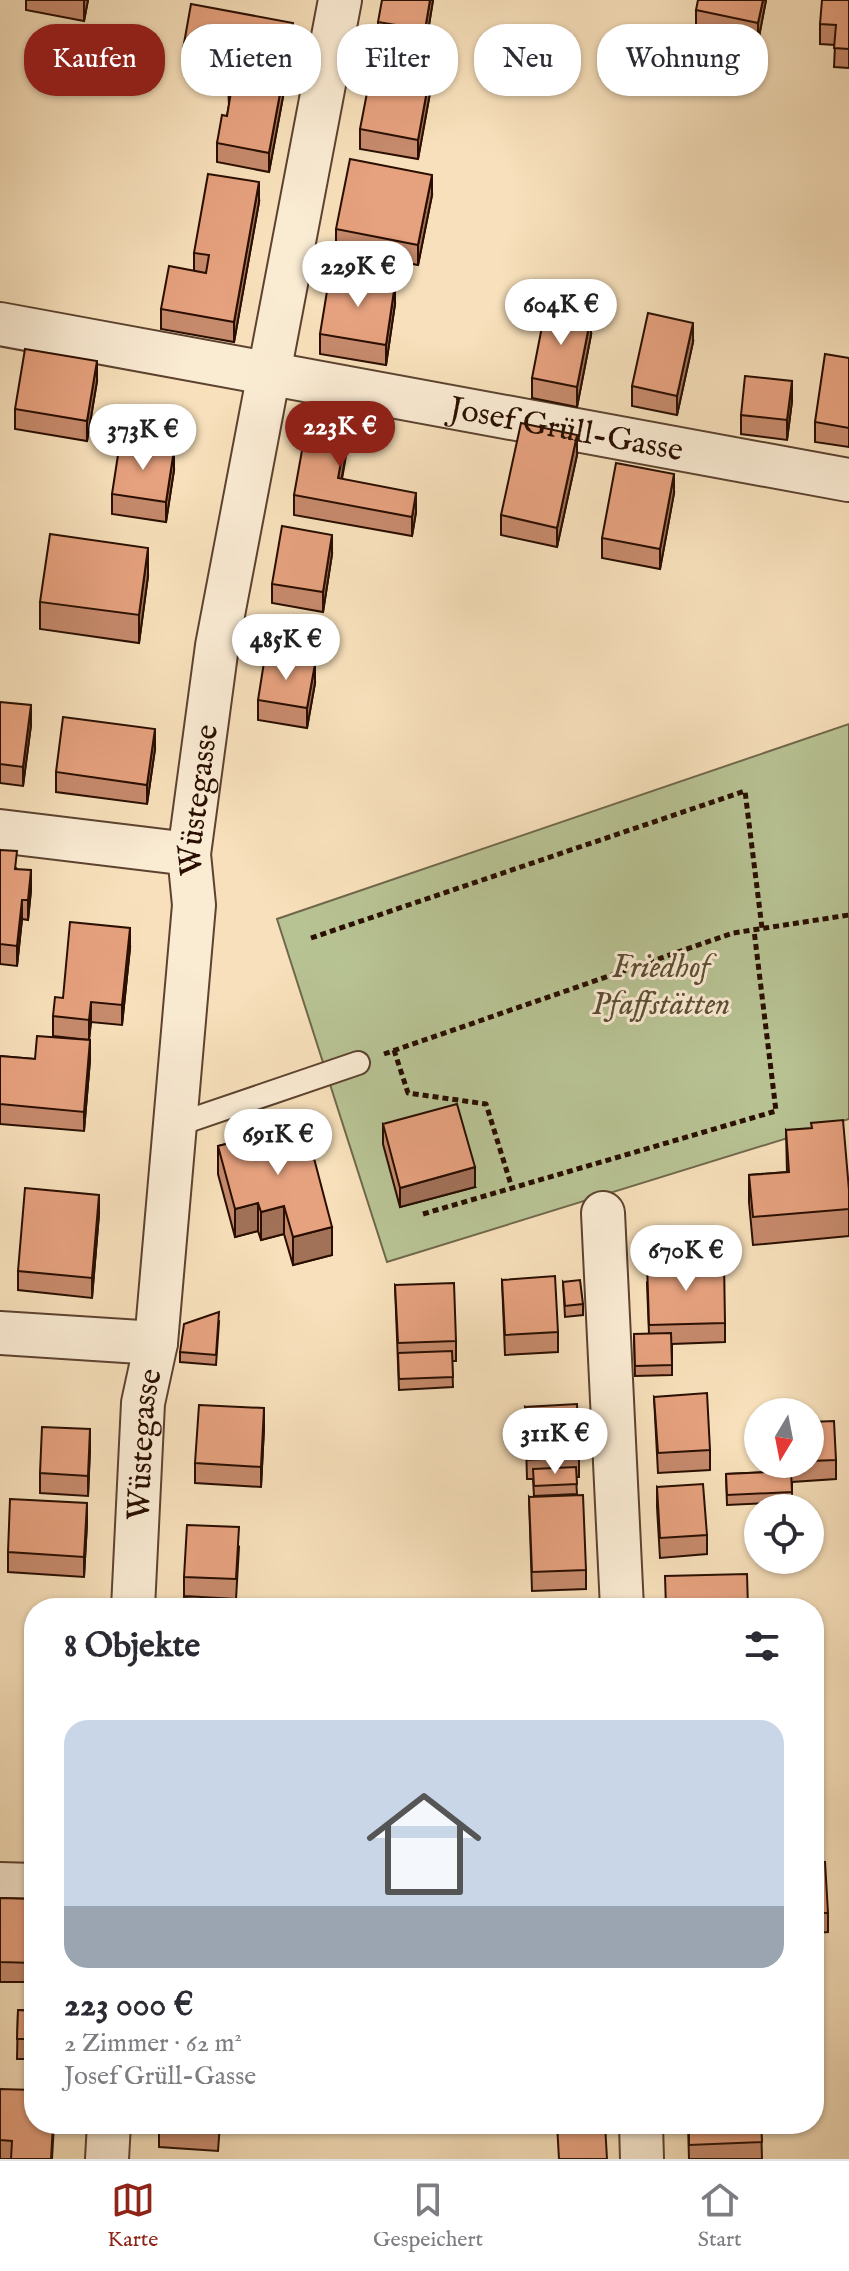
<!DOCTYPE html>
<html lang="de">
<head>
<meta charset="utf-8">
<style>
  body { margin:0; font-family:"IM FELL English",serif; background:#f7f7f7; color:#2b2b33; height:100vh; display:flex; flex-direction:column; font-size:30px; white-space:nowrap }
  * { box-sizing:border-box; margin:0 }
  p { font-size:26px; color:#7c7c81 }
  .icon { flex:none; width:44px; height:44px; fill:none; stroke:currentColor; stroke-width:2; stroke-linecap:round; stroke-linejoin:round }
  .map { position:relative; flex:1; overflow:hidden }
  .panel { position:absolute; left:24px; top:1598px; width:800px; height:536px; display:flex; flex-direction:column; background:#fff; border-radius:32px; box-shadow:0 2px 6px #0004 }
  .panel>* { flex:none }
  .top-card { position:absolute; left:24px; top:24px; width:802px; height:72px; display:flex; gap:16px }
  .needle { width:52px; rotate:190deg }
  .tools { position:absolute; left:744px; top:1398px; display:grid; gap:16px }
  .tools a { display:grid; place-items:center; width:80px; height:80px; border-radius:50%; background:#fff; box-shadow:0 2px 6px #0004; font-size:40px }
  .price { position:absolute; translate:-50% -68px; padding:0 18px; border-radius:28px; background:#fff; color:#222; font-size:26px; line-height:52px; filter:drop-shadow(0 2px 4px #0008) }
  .price::after { content:''; position:absolute; left:50%; top:48px; width:24px; height:18px; margin-left:-12px; background:inherit; clip-path:polygon(0 0,100% 0,50% 100%) }
  .price.on { background:#8f2418; color:#fff }
  ul { padding:0; list-style:none }
  li { display:grid; align-content:center; gap:16px; height:424px; padding:0 40px }
  li+li { border-top:2px solid #e1e1e2 }
  li span { display:grid; place-items:center; height:248px; border-radius:24px; color:#555 }
  li>.icon { margin-inline-start:auto }
  span .icon { width:144px; height:144px; fill:#fffc; stroke-width:1 }
  li b { font-size:34px }
  h2 { display:flex; justify-content:space-between; align-items:center; height:96px; padding:0 40px; font-size:34px }
  .pill { padding:0 28px; border-radius:32px; background:#fff; box-shadow:0 2px 6px #0004; font-size:28px; line-height:72px }
  .pill.on { background:#8f2418; color:#fff }
  .tabs { display:flex; justify-content:space-around; align-items:center; height:112px; border-top:2px solid #e1e1e2; background:#fff; font-size:22px; color:#7c7c81 }
  .tabs a { display:grid; justify-items:center; gap:4px }
  .tabs .on { color:#8f2418 }
  .map>svg:first-child { display:block }
  .green { fill:#b8c394; stroke:#70684a; stroke-width:2 }
  .lines { fill:none; stroke-linecap:round; stroke-linejoin:round }
  .lane-casing { stroke:#5c422f; stroke-width:26 }
  .street-casing { stroke:#5c422f; stroke-width:46 }
  .path { stroke:#290e00; stroke-width:5; stroke-dasharray:6 4; stroke-linecap:butt }
  .lane { stroke:#faebd3; stroke-width:22 }
  .street { stroke:#faebd3; stroke-width:42 }
  .wall { fill:#c68a6c; stroke:#290e00; stroke-width:2 }
  .shaded-wall { fill:#a17158; stroke:#290e00; stroke-width:2 }
  .building { fill:#e6a17e; stroke:#290e00; stroke-width:2 }
  .labels { text-anchor:middle; stroke-width:6; stroke-linejoin:round; paint-order:stroke }
  .street-label { font-size:32px; fill:#290e00; stroke:#faebd3 }
  .park-label { font-size:32px; font-style:italic; fill:#5b4d34; stroke:#faebd3 }
</style>
</head>
<body>
<div class="map">
<svg width="849" height="2159" viewBox="0 0 849 2159">
  <rect width="100%" height="100%" fill="#f7e0bb"/>
  <filter id="stains"><feTurbulence type="fractalNoise" baseFrequency=".0025" numOctaves="4"/><feColorMatrix values="0 0 0 0 .2 0 0 0 0 .09 0 0 0 0 .02 0 0 0 .5 -.17"/></filter>
  <radialGradient id="worn" r=".72"><stop offset=".6" stop-color="#630" stop-opacity="0"/><stop offset="1" stop-color="#630" stop-opacity=".3"/></radialGradient>
  <path class="green" d="M849,724V1119L387,1262L277,919Z"/>
  <g class="lines">
    <defs>
      <path id="lane" d="M176,1125L358,1063"/>
      <g id="street">
        <path id="s1" d="M0,324L848,480"/>
        <path d="M0,831L189,854"/>
        <path d="M603,1213L622,1608"/>
        <path d="M0,1333L156,1343"/>
        <path id="s2" d="M133,1608L143,1403L156,1343L194,905L189,854L217,646L340,0"/>
        <path d="M0,1884L34,1885"/>
        <path d="M641,2124L642,2159"/>
        <path d="M107,2159L109,2124"/>
      </g>
    </defs>
    <use href="#lane" class="lane-casing"/>
    <use href="#street" class="street-casing"/>
    <path class="path" d="M311,938L745,791L762,928
      M394,1050L408,1093L486,1104L512,1188
      M384,1054L733,933L849,915
      M423,1214L776,1111L754,930"/>
    <use href="#lane" class="lane"/>
    <use href="#street" class="street"/>
  </g>
  <path class="wall" d="M26,0H88L84,21L26,10Z
    M433,0L425,50L378,42V22Z
    M766,0L758,42L696,30V10Z
    M849,0V68L834,67L835,45L820,44V24Z
    M293,43L269,172L217,162V143L227,116L229,105L228,85L229,77L183,69V49Z
    M430,93L418,159L360,149V129Z
    M432,195L418,265L336,249V229Z
    M259,202L234,342L161,329V309L194,271V253Z
    M395,304L386,365L320,354V334Z
    M591,335L577,407L532,398V378Z
    M693,342L677,415L632,406V386Z
    M849,358V447L815,442V422Z
    M97,381L87,441L15,429V409Z
    M792,401L787,440L741,434V415Z
    M350,432L342,479L416,512L412,536L294,515V495Z
    M577,455L557,547L501,535V515Z
    M174,470L166,522L112,514V494Z
    M674,493L660,569L602,558V538Z
    M332,554L323,612L272,603V584Z
    M148,576L139,643L40,629V602Z
    M315,683L307,728L258,720V700Z
    M0,702L31,725L23,786L0,783Z
    M155,749L147,804L56,792V772Z
    M0,850L17,869L31,890L28,920L22,919L17,966L0,964Z
    M130,948L122,1025L91,1022L89,1040L53,1036V1016L63,998Z
    M0,1056L35,1059L90,1060L84,1131L0,1124Z
    M305,1124L332,1255L293,1265L284,1234L261,1240L258,1231L235,1237L218,1174V1146Z
    M383,1124L475,1187L400,1207L383,1144Z
    M786,1130L849,1190V1236L753,1245L749,1202V1175L787,1172Z
    M99,1214L92,1298L18,1290V1271Z
    M502,1280L558,1332V1352L505,1355Z
    M563,1282L583,1304V1315L565,1317Z
    M647,1283L725,1323V1342L672,1344V1375L635,1376L634,1334H649Z
    M395,1285L456,1341V1361H452L453,1387L399,1390Z
    M219,1322L216,1365L180,1362V1352Z
    M654,1397L710,1450V1470L658,1473Z
    M525,1407L579,1457V1477H576L577,1494L534,1496L533,1479H527Z
    M810,1422L836,1460V1479L792,1482V1502L727,1505L726,1474L791,1471L790,1464H810Z
    M264,1428L261,1487L195,1483V1463Z
    M90,1449L88,1496L40,1493V1473Z
    M657,1487L707,1535V1554L660,1558L657,1507Z
    M529,1497L586,1570V1589L532,1591Z
    M87,1523L84,1577L8,1572V1552Z
    M239,1547L236,1599L184,1596V1577Z
    M34,1638V1699H30V1679Z
    M26,1780H34V1842L25,1841Z
    M814,1862L828,1913V1932L814,1933Z
    M0,1898L34,1899V1982H0Z
    M18,2010L34,2011V2076H29V2059H17Z
    M0,2089L34,2124H54L52,2159H0Z
    M159,2124H220L218,2151L159,2147Z
    M688,2124H761L762,2159H689Z"/>
  <path class="shaded-wall" d="M84,0H88L84,21Z
    M430,0H433L425,50V30Z
    M763,0H766L758,42V23Z
    M293,23V43L269,172V153Z
    M430,74V93L418,159V140Z
    M432,175V195L418,265V245Z
    M259,182V202L234,342V322Z
    M395,284V304L386,365V345Z
    M591,316V335L577,407V387Z
    M693,323V342L677,415V396Z
    M97,361V381L87,441V421Z
    M792,381V401L787,440V420Z
    M350,413V432L338,498V478Z
    M577,435V455L557,547V528Z
    M174,450V470L166,522V502Z
    M674,474V493L660,569V549Z
    M416,493V512L412,536V517Z
    M332,535V554L323,612V592Z
    M148,548V576L139,643V615Z
    M315,664V683L307,728V708Z
    M31,705V725L23,786V767Z
    M155,729V749L147,804V785Z
    M31,870V890L28,920V900Z
    M22,900V919L17,966V946Z
    M130,928V948L122,1025V1005Z
    M91,1002V1022L89,1040V1020Z
    M90,1040V1060L84,1131V1112Z
    M475,1167V1187L400,1207V1188Z
    M99,1195V1214L92,1298V1278Z
    M258,1203V1231L235,1237V1209Z
    M284,1206V1234L261,1240V1212Z
    M332,1227V1255L293,1265V1237Z
    M264,1408V1428L261,1487V1467Z
    M90,1429V1449L88,1496V1476Z
    M87,1503V1523L84,1577V1557Z"/>
  <path class="building" d="M382,0H430L425,30L378,22Z
    M698,0H763L758,23L696,10Z
    M822,0H849V49L834,48L836,25L820,24Z
    M191,4L293,23L269,153L217,143L222,115L227,116L232,86L228,85L233,58L183,49Z
    M373,62L430,74L418,140L360,129Z
    M350,159L432,175L418,245L336,229Z
    M208,174L259,182L234,322L161,309L169,266L206,273L209,255L194,253Z
    M330,273L395,284L386,345L320,334Z
    M546,306L591,316L577,387L532,378Z
    M648,313L693,323L677,396L632,386Z
    M25,349L97,361L87,421L15,409Z
    M825,354L849,358V428L815,422Z
    M745,376L792,381L787,420L741,415Z
    M310,406L350,413L338,478L416,493L412,517L294,495Z
    M521,423L577,435L557,528L501,515Z
    M120,442L174,450L166,502L112,494Z
    M616,463L674,474L660,549L602,538Z
    M282,526L332,535L323,592L272,584Z
    M50,534L148,548L139,615L40,602Z
    M265,656L315,664L307,708L258,700Z
    M0,702L31,705L23,767L0,764Z
    M63,717L155,729L147,785L56,772Z
    M0,850L17,851L15,869L31,870L28,900H22L17,946L0,944Z
    M70,922L130,928L122,1005L91,1002L89,1020L53,1016L55,997L63,998Z
    M37,1036L90,1040L84,1112L0,1104V1056L35,1059Z
    M457,1104L475,1167L400,1188L383,1124Z
    M843,1120L849,1190V1209L753,1217L749,1175L789,1172L786,1130L812,1128L811,1123Z
    M305,1124L332,1227L293,1237L284,1206L261,1212L258,1203L235,1209L218,1146Z
    M25,1188L99,1195L92,1278L18,1271Z
    M724,1261L725,1323L649,1325L647,1263Z
    M555,1276L558,1332L505,1335L502,1280Z
    M580,1280L583,1304L565,1306L563,1282Z
    M454,1283L456,1341L398,1343L395,1285Z
    M219,1312L216,1355L180,1352L184,1324Z
    M671,1333L672,1365L635,1366L634,1334Z
    M452,1351L453,1377L399,1379L398,1353Z
    M707,1393L710,1450L658,1453L654,1397Z
    M577,1404L579,1457L527,1460L525,1407Z
    M199,1405L264,1408L261,1467L195,1463Z
    M834,1421L836,1460L810,1461V1422Z
    M42,1427L90,1429L88,1476L40,1473Z
    M576,1467L577,1484L534,1486L533,1469Z
    M791,1471L792,1492L727,1495L726,1474Z
    M703,1484L707,1535L660,1538L657,1487Z
    M583,1495L586,1570L532,1572L529,1497Z
    M10,1499L87,1503L84,1557L8,1552Z
    M187,1525L239,1527L236,1579L184,1577Z
    M747,1574L748,1608H666L665,1576Z
    M184,1598L247,1602V1608H183Z
    M32,1638H34V1679H30Z
    M26,1780H34V1822H25Z
    M814,1862H825L828,1913H814Z
    M0,1898L34,1899V1963L0,1962Z
    M18,2010L34,2011V2056H29L30,2039H17Z
    M0,2089L34,2090V2124H53L51,2159H11L12,2141L0,2140Z
    M159,2124H218V2131L159,2127Z
    M557,2124H605L607,2159H559Z
    M689,2124H761L762,2142L689,2145Z"/>
  <g class="labels">
    <g class="street-label">
      <text dy="11" stroke="none"><textPath href="#s1" startOffset="576">Josef Grüll-Gasse</textPath></text>
      <text dy="11" stroke="none"><textPath href="#s2" startOffset="812">Wüstegasse</textPath></text>
      <text dy="11" stroke="none"><textPath href="#s2" startOffset="164">Wüstegasse</textPath></text>
    </g>
    <g class="park-label">
      <text x="661" y="977">Friedhof<tspan x="661" dy="37">Pfaffstätten</tspan></text>
    </g>
  </g>
  <rect width="100%" height="100%" filter="url(#stains)"/>
  <rect width="100%" height="100%" fill="url(#worn)"/>
</svg>
<div class="tools">
<a><svg class="needle" viewBox="-14 -14 28 28"><path d="M0-13l5 13h-10z" fill="#e53935"/><path d="M0 13l5-13h-10z" fill="#7c7c81"/></svg></a>
<a><svg class="icon" aria-label="locate" viewBox="0 0 24 24"><circle cx="12" cy="12" r="6"/><path d="M12 2v4M12 18v4M2 12h4M18 12h4"/></svg></a>
</div>
<b class="price" style="left:358px;top:309px">229K €</b>
<b class="price" style="left:561px;top:347px">604K €</b>
<b class="price on" style="left:340px;top:469px">223K €</b>
<b class="price" style="left:143px;top:472px">373K €</b>
<b class="price" style="left:286px;top:682px">485K €</b>
<b class="price" style="left:278px;top:1177px">691K €</b>
<b class="price" style="left:686px;top:1293px">670K €</b>
<b class="price" style="left:555px;top:1476px">311K €</b>
<div class="top-card">
<a class="pill on">Kaufen</a>
<a class="pill">Mieten</a>
<a class="pill">Filter</a>
<a class="pill">Neu</a>
<a class="pill">Wohnung</a>
</div>
<section class="panel">
<h2>8 Objekte<svg class="icon" aria-label="filters" viewBox="0 0 24 24"><path d="M4 7h16M4 17h16"/><circle cx="9" cy="7" r="2"/><circle cx="15" cy="17" r="2"/></svg></h2>
<ul>
<li><span style="background:linear-gradient(#c9d6e8 75%,#9aa5b1 0)"><svg class="icon" aria-label="home" viewBox="0 0 24 24"><path d="M3 11l9-7 9 7M6 9v11h12V9"/></svg></span><div><b>223 000 €</b><p>2 Zimmer · 62 m²</p><p>Josef Grüll-Gasse</p></div></li>
</ul>
</section>
</div>
<nav class="tabs">
<a class="on"><svg class="icon" aria-label="map" viewBox="0 0 24 24"><path d="M3 6l6-2 6 2 6-2v14l-6 2-6-2-6 2zM9 4v14M15 6v14"/></svg>Karte</a>
<a><svg class="icon" aria-label="saved" viewBox="0 0 24 24"><path d="M7 4h10v16l-5-4-5 4z"/></svg>Gespeichert</a>
<a><svg class="icon" aria-label="home" viewBox="0 0 24 24"><path d="M3 11l9-7 9 7M6 9v11h12V9"/></svg>Start</a>
</nav>
</body>
</html>
